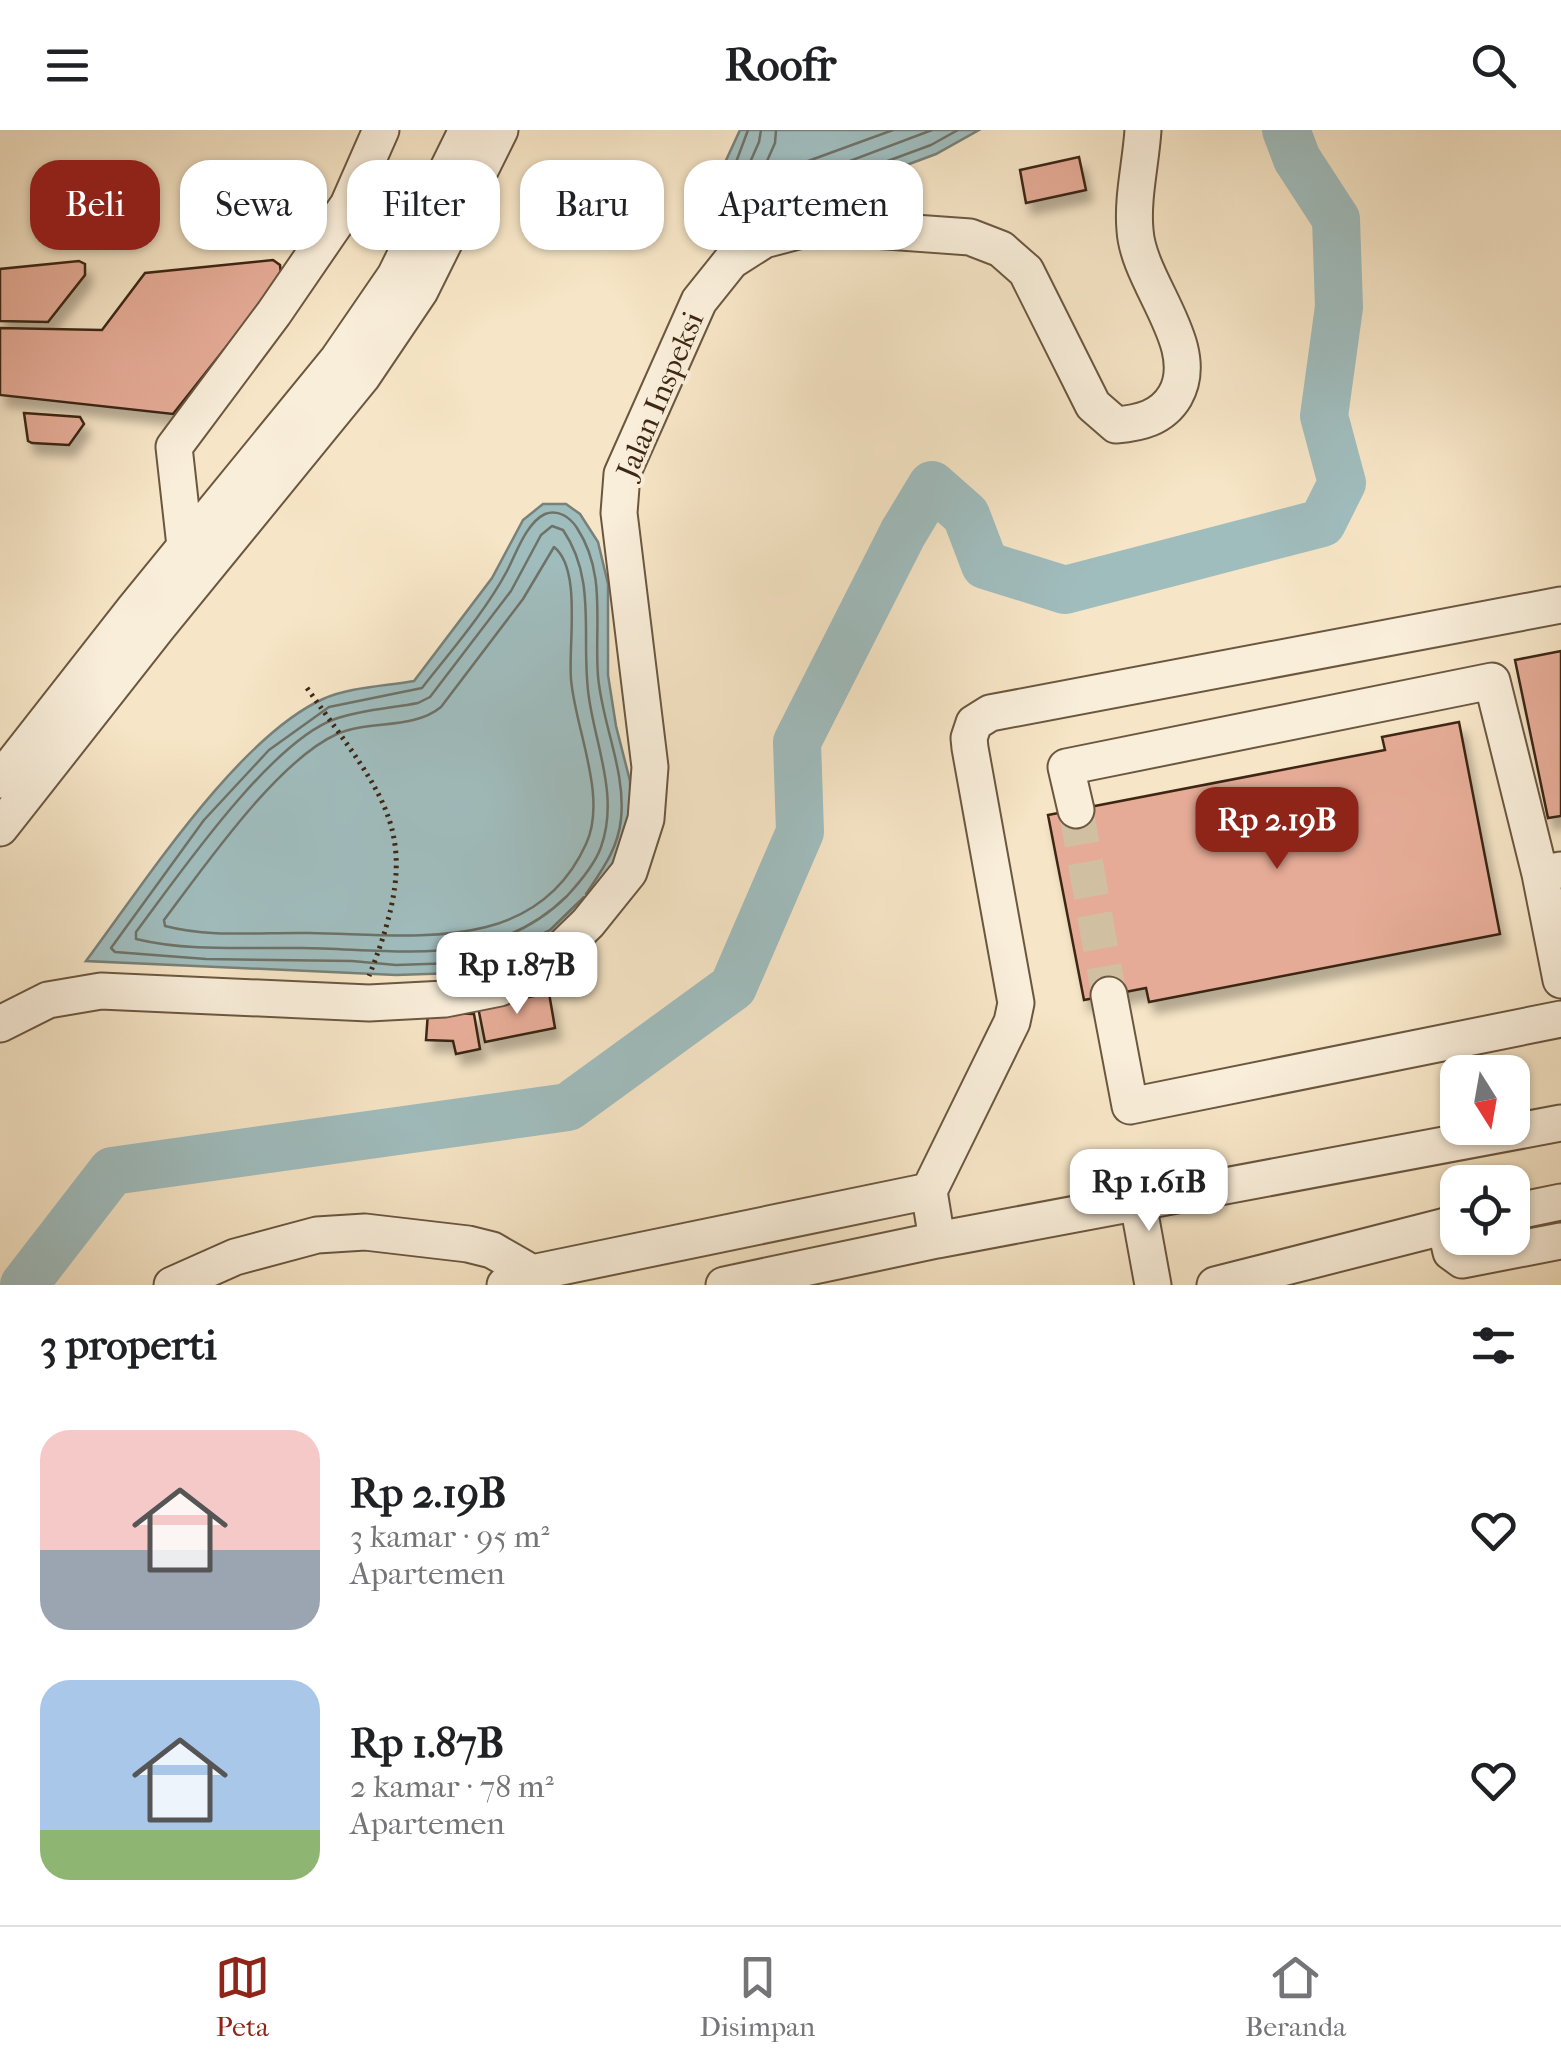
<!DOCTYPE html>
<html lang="id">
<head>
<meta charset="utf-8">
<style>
  body { margin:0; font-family:"IM FELL French Canon",serif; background:#f6f6f6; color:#202124; height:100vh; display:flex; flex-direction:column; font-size:38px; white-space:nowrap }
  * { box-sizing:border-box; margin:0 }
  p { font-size:32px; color:#757577 }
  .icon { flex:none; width:55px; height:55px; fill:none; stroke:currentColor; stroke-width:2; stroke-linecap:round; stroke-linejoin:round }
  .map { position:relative; height:1155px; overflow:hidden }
  .panel { display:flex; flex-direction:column; background:#fff; flex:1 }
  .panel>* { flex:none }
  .hud { position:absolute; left:30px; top:30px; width:1000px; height:90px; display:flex; gap:20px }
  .needle { width:65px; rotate:169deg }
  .tools { position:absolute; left:1440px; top:925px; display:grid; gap:20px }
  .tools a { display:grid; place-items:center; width:90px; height:90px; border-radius:20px; background:#fff; box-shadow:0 2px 8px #0004; font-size:50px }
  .price { position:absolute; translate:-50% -85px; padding:0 22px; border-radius:20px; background:#fff; color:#222; font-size:32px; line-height:65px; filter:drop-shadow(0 2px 5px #0008) }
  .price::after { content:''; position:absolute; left:50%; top:60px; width:30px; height:22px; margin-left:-15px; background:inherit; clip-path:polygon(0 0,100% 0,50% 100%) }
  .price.active { background:#8f2418; color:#fff }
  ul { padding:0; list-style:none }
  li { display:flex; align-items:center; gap:30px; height:250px; padding:0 40px }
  li span { display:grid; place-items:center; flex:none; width:280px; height:200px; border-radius:30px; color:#555 }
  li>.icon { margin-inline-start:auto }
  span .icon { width:120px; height:120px; fill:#fffc; stroke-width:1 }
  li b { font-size:42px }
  h2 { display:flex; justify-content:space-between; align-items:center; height:120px; padding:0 40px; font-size:42px }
  .pill { padding:0 35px; border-radius:30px; background:#fff; box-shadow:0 2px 8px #0004; font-size:35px; line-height:90px }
  .pill.active { background:#8f2418; color:#fff }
  header { display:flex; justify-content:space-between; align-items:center; height:130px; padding:0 40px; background:#fff; font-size:45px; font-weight:700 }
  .menu { display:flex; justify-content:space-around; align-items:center; height:140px; border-top:2px solid #e0e0e0; background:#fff; font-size:28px; color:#757577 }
  .menu a { display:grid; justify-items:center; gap:5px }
  .menu .active { color:#8f2418 }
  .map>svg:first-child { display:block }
  .water { fill:#a0bdbe; stroke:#78817a; stroke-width:2.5 }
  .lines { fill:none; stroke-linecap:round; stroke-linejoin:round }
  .shore { stroke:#6e7268; stroke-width:2.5 }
  .river { stroke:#a0bdbe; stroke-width:48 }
  .building { fill:#e5ab96; stroke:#3d2813; stroke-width:2.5; filter:url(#shadow) }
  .minor-tunnel { stroke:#d1bfa2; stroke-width:35; stroke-dasharray:35 18; stroke-linecap:butt }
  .minor-casing { stroke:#6b5740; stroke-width:39 }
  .path { stroke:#3d2813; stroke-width:5; stroke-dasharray:2.5 5; stroke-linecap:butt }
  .minor { stroke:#f9eeda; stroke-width:35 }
  .labels { text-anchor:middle; stroke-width:8; stroke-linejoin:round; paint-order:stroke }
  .street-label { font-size:30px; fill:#3d2813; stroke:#f9eeda }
</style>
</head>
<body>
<header><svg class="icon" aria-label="menu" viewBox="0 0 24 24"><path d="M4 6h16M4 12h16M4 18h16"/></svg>Roofr<svg class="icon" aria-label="search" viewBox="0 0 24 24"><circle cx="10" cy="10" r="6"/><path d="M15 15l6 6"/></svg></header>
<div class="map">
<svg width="1561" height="1155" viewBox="0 0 1561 1155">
  <defs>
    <filter id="shadow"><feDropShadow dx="6" dy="11" stdDeviation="5" flood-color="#0004"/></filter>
  </defs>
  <rect width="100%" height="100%" fill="#f6e5c6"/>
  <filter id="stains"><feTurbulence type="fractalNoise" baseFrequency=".002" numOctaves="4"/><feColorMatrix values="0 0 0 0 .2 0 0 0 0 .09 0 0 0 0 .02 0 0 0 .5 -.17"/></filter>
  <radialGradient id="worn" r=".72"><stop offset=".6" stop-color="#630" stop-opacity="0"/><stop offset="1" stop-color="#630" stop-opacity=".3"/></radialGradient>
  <path class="water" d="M740,0H979L936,24L724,103L711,99L705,87L710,65Z
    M543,374H566L580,384L598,412L608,454V545L616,596L630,651L631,690L622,729L557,807L516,828L457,843L396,845L86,831C143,755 237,608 323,569C349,557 386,556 414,551L492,448L523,390Z"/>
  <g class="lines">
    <path class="shore" d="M748,0L716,86L722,92L931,15L958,0
      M761,0L759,12L735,66L738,73L932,0
      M776,0L775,13L763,40L767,46L893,0
      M552,396L563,400C598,451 580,510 589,568C596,617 619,667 601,717C595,734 579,753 567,766C492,840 397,819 302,818C248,817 189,822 136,809V802C178,746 270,612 335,589C360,580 392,578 418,573L430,567L511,461L541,405Z
      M554,417C582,439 568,515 571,549C575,599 608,667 586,714C535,827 409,804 309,803C262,802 210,808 165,796L164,790C204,737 277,631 337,604C369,590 413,600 441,577L523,469Z
      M584,767L550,800L513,818L456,833L396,835L352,831L206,829L115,822L111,818L204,690L269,620L329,577L422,558C451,521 485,482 507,441C516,424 526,393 545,384C558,379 570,387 577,398C607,444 594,494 598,546C602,594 626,641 621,689C618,719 602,740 586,764"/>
    <path class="river" d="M24,1155L112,1041L568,977L733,857L800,702L797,612L903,403L932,355L966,385L985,435L1065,460L1322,393L1342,353L1324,286L1339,177L1336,89L1297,29L1286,0"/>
  </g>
  <path class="building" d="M1079,27L1086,60L1026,73L1020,40Z
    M273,130L280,135L281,146L276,154L173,284L0,265V198L102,200L145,143Z
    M79,131L85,134V145L48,192L0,191V139Z
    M24,283L80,287L84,294L69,315L32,313L28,311Z
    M1561,521V686L1548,688L1515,530Z
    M1459,592L1500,804L1149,872L1146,858L1084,870L1048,685L1385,620L1382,607Z
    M549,863L555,898L485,912L478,877Z
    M428,882L474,884L480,919L456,924L453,911L426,910Z"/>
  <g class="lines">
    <path class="minor-tunnel" d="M1076,680L1109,865"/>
    <defs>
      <path id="minor" d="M195,426L185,416L174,317L274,183L348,75L381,0
        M0,650L134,479L338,229L395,146L467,0
        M1076,680L1066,637L1492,551L1540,744L1561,740
        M0,698L158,497L362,247L420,161L500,0
        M1540,744L1561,850
        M1109,865L1130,976L1561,889
        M0,894L48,870L101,861L369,873L445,869L500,858L549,831L588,793L629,742L646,689L650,637L619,383L622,344L699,171L731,131L764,110L817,96L970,107L1001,119L1026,141L1093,275L1116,295C1140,293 1162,288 1175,266C1204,216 1138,153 1135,100C1132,68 1141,32 1143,0
        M1138,1073L1153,1155
        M1512,1082L1561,1072
        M1445,1096L1451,1122L1462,1130L1561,1111
        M937,1110L929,1061L1012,892L1016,873L970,618L969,608L974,593L990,583L1561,475
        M172,1155L235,1127L317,1105L365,1102L468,1114L492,1120L532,1143
        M505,1155L532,1143L929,1061
        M724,1155L937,1110L1561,993
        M1215,1155L1458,1093"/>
    </defs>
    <use href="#minor" class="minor-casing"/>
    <path class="path" d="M307,558C388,673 426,703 369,846"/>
    <use href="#minor" class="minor"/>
  </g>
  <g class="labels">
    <g class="street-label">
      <text transform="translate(660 265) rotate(-67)" y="10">Jalan Inspeksi</text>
    </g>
  </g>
  <rect width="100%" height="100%" filter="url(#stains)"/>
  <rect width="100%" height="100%" fill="url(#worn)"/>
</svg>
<div class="tools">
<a><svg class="needle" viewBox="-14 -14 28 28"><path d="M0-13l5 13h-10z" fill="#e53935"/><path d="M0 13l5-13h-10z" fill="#757577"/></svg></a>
<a><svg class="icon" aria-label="locate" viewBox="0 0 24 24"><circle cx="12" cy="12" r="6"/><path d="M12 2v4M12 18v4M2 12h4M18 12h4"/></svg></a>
</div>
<b class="price active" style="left:1277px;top:742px">Rp 2.19B</b>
<b class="price" style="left:517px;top:887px">Rp 1.87B</b>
<b class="price" style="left:1149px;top:1104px">Rp 1.61B</b>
<div class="hud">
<a class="pill active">Beli</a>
<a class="pill">Sewa</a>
<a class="pill">Filter</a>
<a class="pill">Baru</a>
<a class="pill">Apartemen</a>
</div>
</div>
<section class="panel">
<h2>3 properti<svg class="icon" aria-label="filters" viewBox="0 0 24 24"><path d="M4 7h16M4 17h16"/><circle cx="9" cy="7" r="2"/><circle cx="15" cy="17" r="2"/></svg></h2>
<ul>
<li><span style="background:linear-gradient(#f6c9c9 60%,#9aa5b1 0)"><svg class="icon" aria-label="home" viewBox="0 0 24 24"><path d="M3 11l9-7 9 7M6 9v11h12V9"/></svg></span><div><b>Rp 2.19B</b><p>3 kamar · 95 m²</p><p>Apartemen</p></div><svg class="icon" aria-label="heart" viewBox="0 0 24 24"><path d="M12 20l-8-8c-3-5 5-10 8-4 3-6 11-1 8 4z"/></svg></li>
<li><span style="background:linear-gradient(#a9c7e8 75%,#8fb573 0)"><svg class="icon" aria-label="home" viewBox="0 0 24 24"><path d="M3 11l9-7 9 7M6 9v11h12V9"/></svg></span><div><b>Rp 1.87B</b><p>2 kamar · 78 m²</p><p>Apartemen</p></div><svg class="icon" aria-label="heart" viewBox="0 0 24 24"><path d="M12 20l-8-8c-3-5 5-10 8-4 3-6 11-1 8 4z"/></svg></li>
</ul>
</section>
<nav class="menu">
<a class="active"><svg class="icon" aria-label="map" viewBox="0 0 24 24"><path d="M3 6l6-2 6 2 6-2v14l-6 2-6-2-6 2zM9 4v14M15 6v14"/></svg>Peta</a>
<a><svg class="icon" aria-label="saved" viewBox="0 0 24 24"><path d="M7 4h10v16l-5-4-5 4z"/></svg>Disimpan</a>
<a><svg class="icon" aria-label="home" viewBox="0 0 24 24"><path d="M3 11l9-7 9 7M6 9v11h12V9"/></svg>Beranda</a>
</nav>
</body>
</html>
